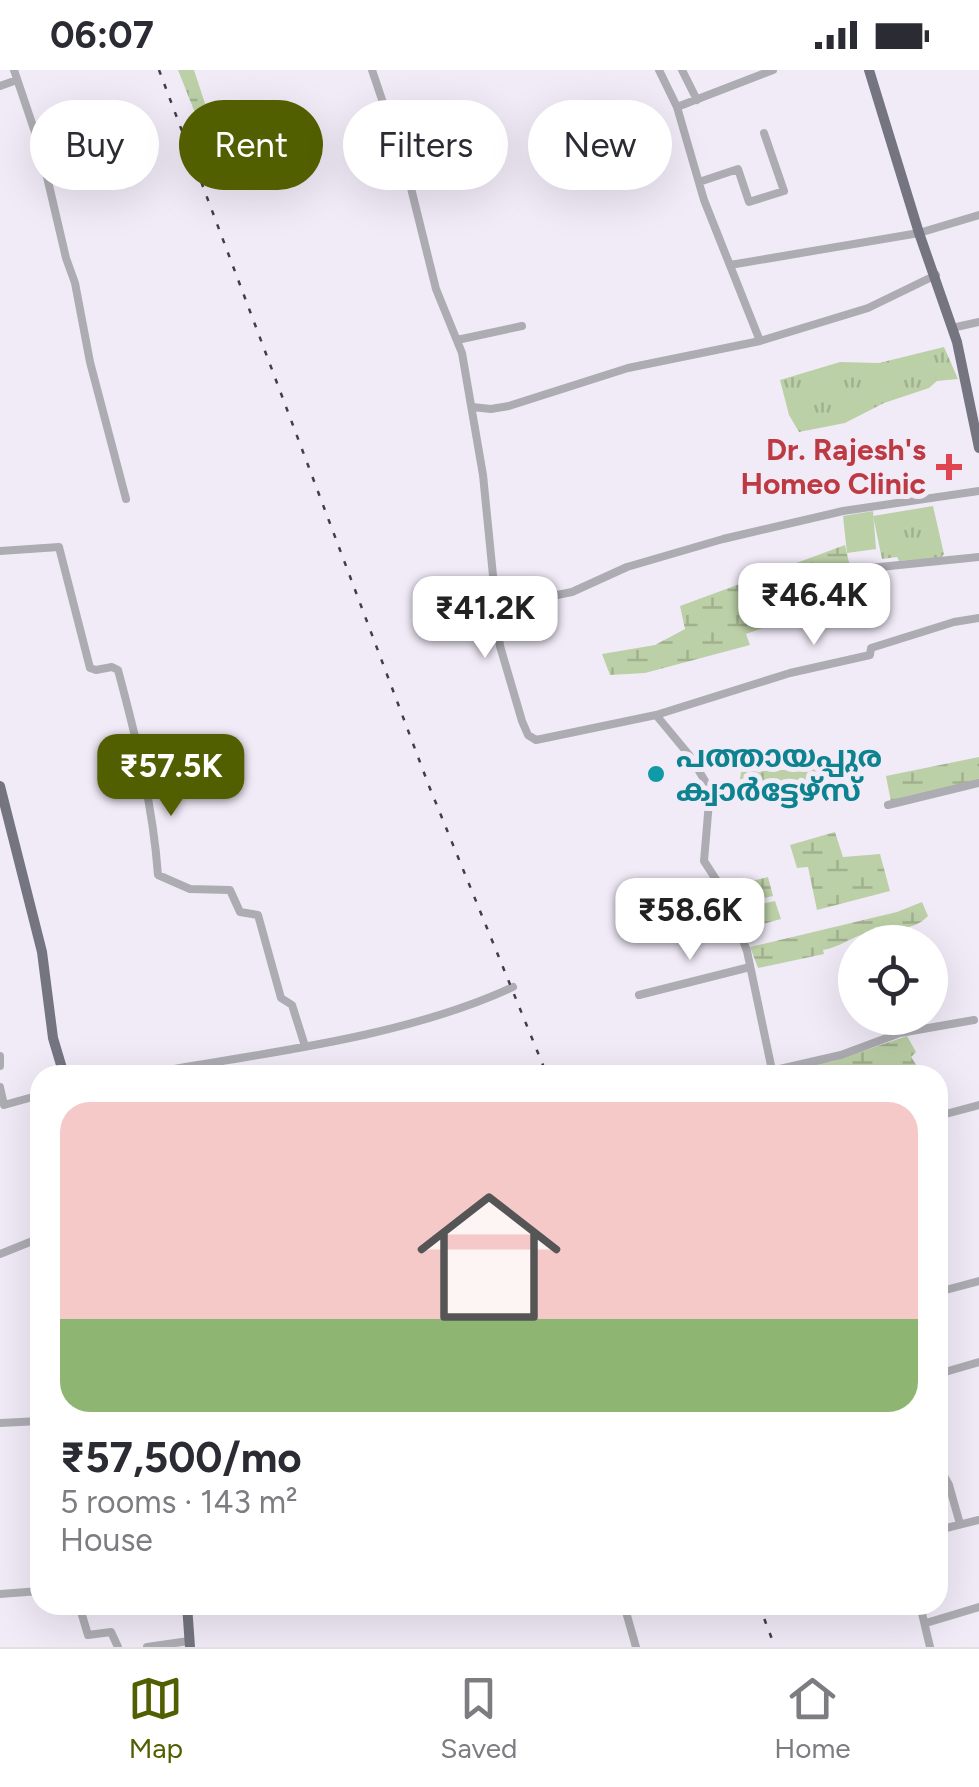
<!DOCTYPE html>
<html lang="en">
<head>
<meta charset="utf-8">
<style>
  body { margin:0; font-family:Figtree,"Noto Sans Malayalam",sans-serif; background:#f2f2f3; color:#2b2b33; height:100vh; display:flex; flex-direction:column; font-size:38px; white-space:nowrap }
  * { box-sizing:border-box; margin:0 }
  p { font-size:32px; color:#7c7c81 }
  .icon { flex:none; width:55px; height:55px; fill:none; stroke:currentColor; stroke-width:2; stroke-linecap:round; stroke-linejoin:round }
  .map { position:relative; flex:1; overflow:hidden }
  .side { position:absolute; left:30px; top:995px; width:918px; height:550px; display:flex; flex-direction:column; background:#fff; border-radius:30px; box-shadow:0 10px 40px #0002 }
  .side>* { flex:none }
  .top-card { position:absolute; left:30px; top:30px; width:920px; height:90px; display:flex; gap:20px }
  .fabs { position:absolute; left:838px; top:855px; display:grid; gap:20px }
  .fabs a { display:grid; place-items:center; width:110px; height:110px; border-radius:50%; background:#fff; box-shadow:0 10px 40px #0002; font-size:50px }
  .price { position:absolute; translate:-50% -85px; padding:0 22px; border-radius:20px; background:#fff; color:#222; font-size:32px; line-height:65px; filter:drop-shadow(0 2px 5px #0008) }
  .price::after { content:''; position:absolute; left:50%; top:60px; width:30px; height:22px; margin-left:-15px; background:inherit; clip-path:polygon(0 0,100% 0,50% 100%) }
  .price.on { background:#525f00; color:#fff }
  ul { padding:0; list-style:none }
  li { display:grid; align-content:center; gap:20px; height:530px; padding:0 30px }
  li+li { border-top:2px solid #e1e1e2 }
  li span { display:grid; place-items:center; height:310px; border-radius:30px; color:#555 }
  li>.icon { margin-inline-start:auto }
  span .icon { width:180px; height:180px; fill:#fffc; stroke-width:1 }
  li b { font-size:42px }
  .chip { padding:0 35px; border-radius:45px; background:#fff; box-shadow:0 10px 40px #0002; font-size:35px; line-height:90px }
  .chip.on { background:#525f00; color:#fff }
  .status { display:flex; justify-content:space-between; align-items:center; height:70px; padding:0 50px; background:#fff; direction:ltr }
  .status svg { height:28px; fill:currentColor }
  .menu { display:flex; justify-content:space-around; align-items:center; height:140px; border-top:2px solid #e1e1e2; background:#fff; font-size:28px; color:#7c7c81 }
  .menu a { display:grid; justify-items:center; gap:5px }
  .menu .on { color:#525f00 }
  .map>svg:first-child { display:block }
  .grass { fill:url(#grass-tufts) }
  .wetland { fill:url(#wetland-marsh) }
  .pitch { fill:#bcd0a7 }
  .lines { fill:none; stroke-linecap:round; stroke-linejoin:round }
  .minor { stroke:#acacb2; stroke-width:8 }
  .major { stroke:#747580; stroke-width:10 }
  .rail { stroke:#413e45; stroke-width:2.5; stroke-dasharray:5 10; stroke-linecap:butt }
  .health-dot { fill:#e0444e; stroke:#f1ebf8; stroke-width:4 }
  .culture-dot { fill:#0f9aa8; stroke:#f1ebf8; stroke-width:4 }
  .labels { text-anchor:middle; stroke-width:10; stroke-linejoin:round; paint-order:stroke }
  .health-label { font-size:30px; font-weight:bold; fill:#be3a42; stroke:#f1ebf8; text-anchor:end }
  .culture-label { font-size:30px; font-weight:bold; fill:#0d838f; stroke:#f1ebf8; text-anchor:start }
</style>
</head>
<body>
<div class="status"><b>06:07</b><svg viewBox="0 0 49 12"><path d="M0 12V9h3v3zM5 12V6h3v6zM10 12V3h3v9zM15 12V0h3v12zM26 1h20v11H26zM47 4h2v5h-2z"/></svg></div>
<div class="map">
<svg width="979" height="1577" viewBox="0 0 979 1577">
  <defs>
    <pattern id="grass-tufts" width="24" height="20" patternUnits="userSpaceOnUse" patternTransform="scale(2.5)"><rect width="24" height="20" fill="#bcd0a7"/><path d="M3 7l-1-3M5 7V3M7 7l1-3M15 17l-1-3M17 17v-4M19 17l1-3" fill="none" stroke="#a1b18f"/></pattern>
    <pattern id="wetland-marsh" width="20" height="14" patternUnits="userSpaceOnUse" patternTransform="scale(2.5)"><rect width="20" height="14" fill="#bcd0a7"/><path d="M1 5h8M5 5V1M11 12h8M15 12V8" fill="none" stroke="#a1b18f"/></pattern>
  </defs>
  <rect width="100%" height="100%" fill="#f1ebf8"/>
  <path class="grass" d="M944,277L958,309L937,311L929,318L884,333L845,353L799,362L789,345L780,310L840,292L879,293Z
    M933,436L944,484L941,488L899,491L897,487L882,489L873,446Z"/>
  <path class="wetland" d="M178,0H194L213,58L209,64L203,63Z
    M845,475L856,523L847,528L746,564L750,575L645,603L610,605L602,584L655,575L685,559L680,536Z
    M979,687V712L891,732L886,706Z
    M820,698L821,703L814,716L730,734L728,718L739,716L741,702Z
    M835,762L843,787L880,784L890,821L817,840L808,797L797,798L790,775Z
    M768,807L773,826L733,835L728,817Z
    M775,831L781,849L742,860L734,840Z
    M922,832L928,846C911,864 884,857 863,864C849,869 839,877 823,880L824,884L758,898L750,877L897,842Z
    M907,966L916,982L911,987L923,1005H779L791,998L834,991Z"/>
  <path class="pitch" d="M873,441L876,479L847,483L843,446Z"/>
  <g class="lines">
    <path class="minor" d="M14,0L40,77L66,188L75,213L90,292L126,429
      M372,0L409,110L436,219L462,283L483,405L500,576L522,651L528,665L536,670L656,645L690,686L705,711L709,732L704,791L726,825L747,881L773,1005
      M659,0L677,37
      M682,0L697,30
      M0,16L17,10
      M699,112L738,99L749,132L784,121L764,63
      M730,195L919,163L979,145
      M952,258L979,252
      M457,270L522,256
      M760,271L704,130L677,37L773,0
      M472,337L491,339L509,336L628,298L760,271L868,238L936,205
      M0,481L59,477L90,598L96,600L112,597L118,600C136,667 153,736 158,805L190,819L230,820L240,842L258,845L281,928L292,935L305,976
      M850,500L979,487
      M497,537L572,522L627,497L723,469L843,441L979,421
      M656,645L790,603L870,585L871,578L954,552L979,548
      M888,735L979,713
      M639,925L750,897
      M0,986V996
      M771,1001L841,985L900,963L974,950
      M138,1005C257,984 404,968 513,917
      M0,1017L4,1035L40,1025
      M938,1046L979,1035
      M0,1184L40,1168
      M938,1222L979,1211
      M938,1304L979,1292
      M0,1353L40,1351
      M938,1395L949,1415L960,1454
      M938,1460L979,1450
      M0,1524L40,1521
      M79,1535L88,1565L111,1562L118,1577
      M624,1535L636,1577
      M920,1535L930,1577
      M926,1553L979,1537
      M147,1577L189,1571"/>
    <path class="major" d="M869,0L919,163L957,272L979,378
      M0,716L42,882L53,968L64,1005
      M187,1535L190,1577"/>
    <path class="rail" d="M159,0L429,716L547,1005
      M759,1535L775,1577"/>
  </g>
  <path class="health-dot" d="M944 382h10v10h10v10h-10v10h-10v-10h-10v-10h10z"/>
  <circle class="culture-dot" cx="656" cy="704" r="10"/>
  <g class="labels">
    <g class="health-label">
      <text x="926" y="390">Dr. Rajesh's<tspan x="926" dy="34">Homeo Clinic</tspan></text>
    </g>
    <g class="culture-label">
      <text x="676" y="697">പത്തായപ്പുര<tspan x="676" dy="34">ക്വാർട്ടേഴ്സ്</tspan></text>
    </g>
  </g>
</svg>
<div class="fabs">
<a><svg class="icon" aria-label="locate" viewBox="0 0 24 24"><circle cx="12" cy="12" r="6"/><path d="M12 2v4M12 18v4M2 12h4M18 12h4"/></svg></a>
</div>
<b class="price" style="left:814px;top:578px">₹46.4K</b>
<b class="price" style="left:485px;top:591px">₹41.2K</b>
<b class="price on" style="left:171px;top:749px">₹57.5K</b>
<b class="price" style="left:690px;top:893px">₹58.6K</b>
<div class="top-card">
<a class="chip">Buy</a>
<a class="chip on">Rent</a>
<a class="chip">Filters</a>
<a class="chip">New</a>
</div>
<section class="side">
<ul>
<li><span style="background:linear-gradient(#f6c9c9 70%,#8fb573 0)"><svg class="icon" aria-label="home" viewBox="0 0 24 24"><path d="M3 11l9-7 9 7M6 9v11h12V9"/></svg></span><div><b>₹57,500/mo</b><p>5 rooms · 143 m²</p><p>House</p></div></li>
</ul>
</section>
</div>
<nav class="menu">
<a class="on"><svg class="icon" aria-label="map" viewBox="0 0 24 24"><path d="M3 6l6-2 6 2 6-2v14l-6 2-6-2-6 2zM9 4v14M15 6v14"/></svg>Map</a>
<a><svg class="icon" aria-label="saved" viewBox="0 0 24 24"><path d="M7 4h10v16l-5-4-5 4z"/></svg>Saved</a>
<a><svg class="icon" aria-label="home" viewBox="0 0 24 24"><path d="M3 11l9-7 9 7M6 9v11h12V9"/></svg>Home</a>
</nav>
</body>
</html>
